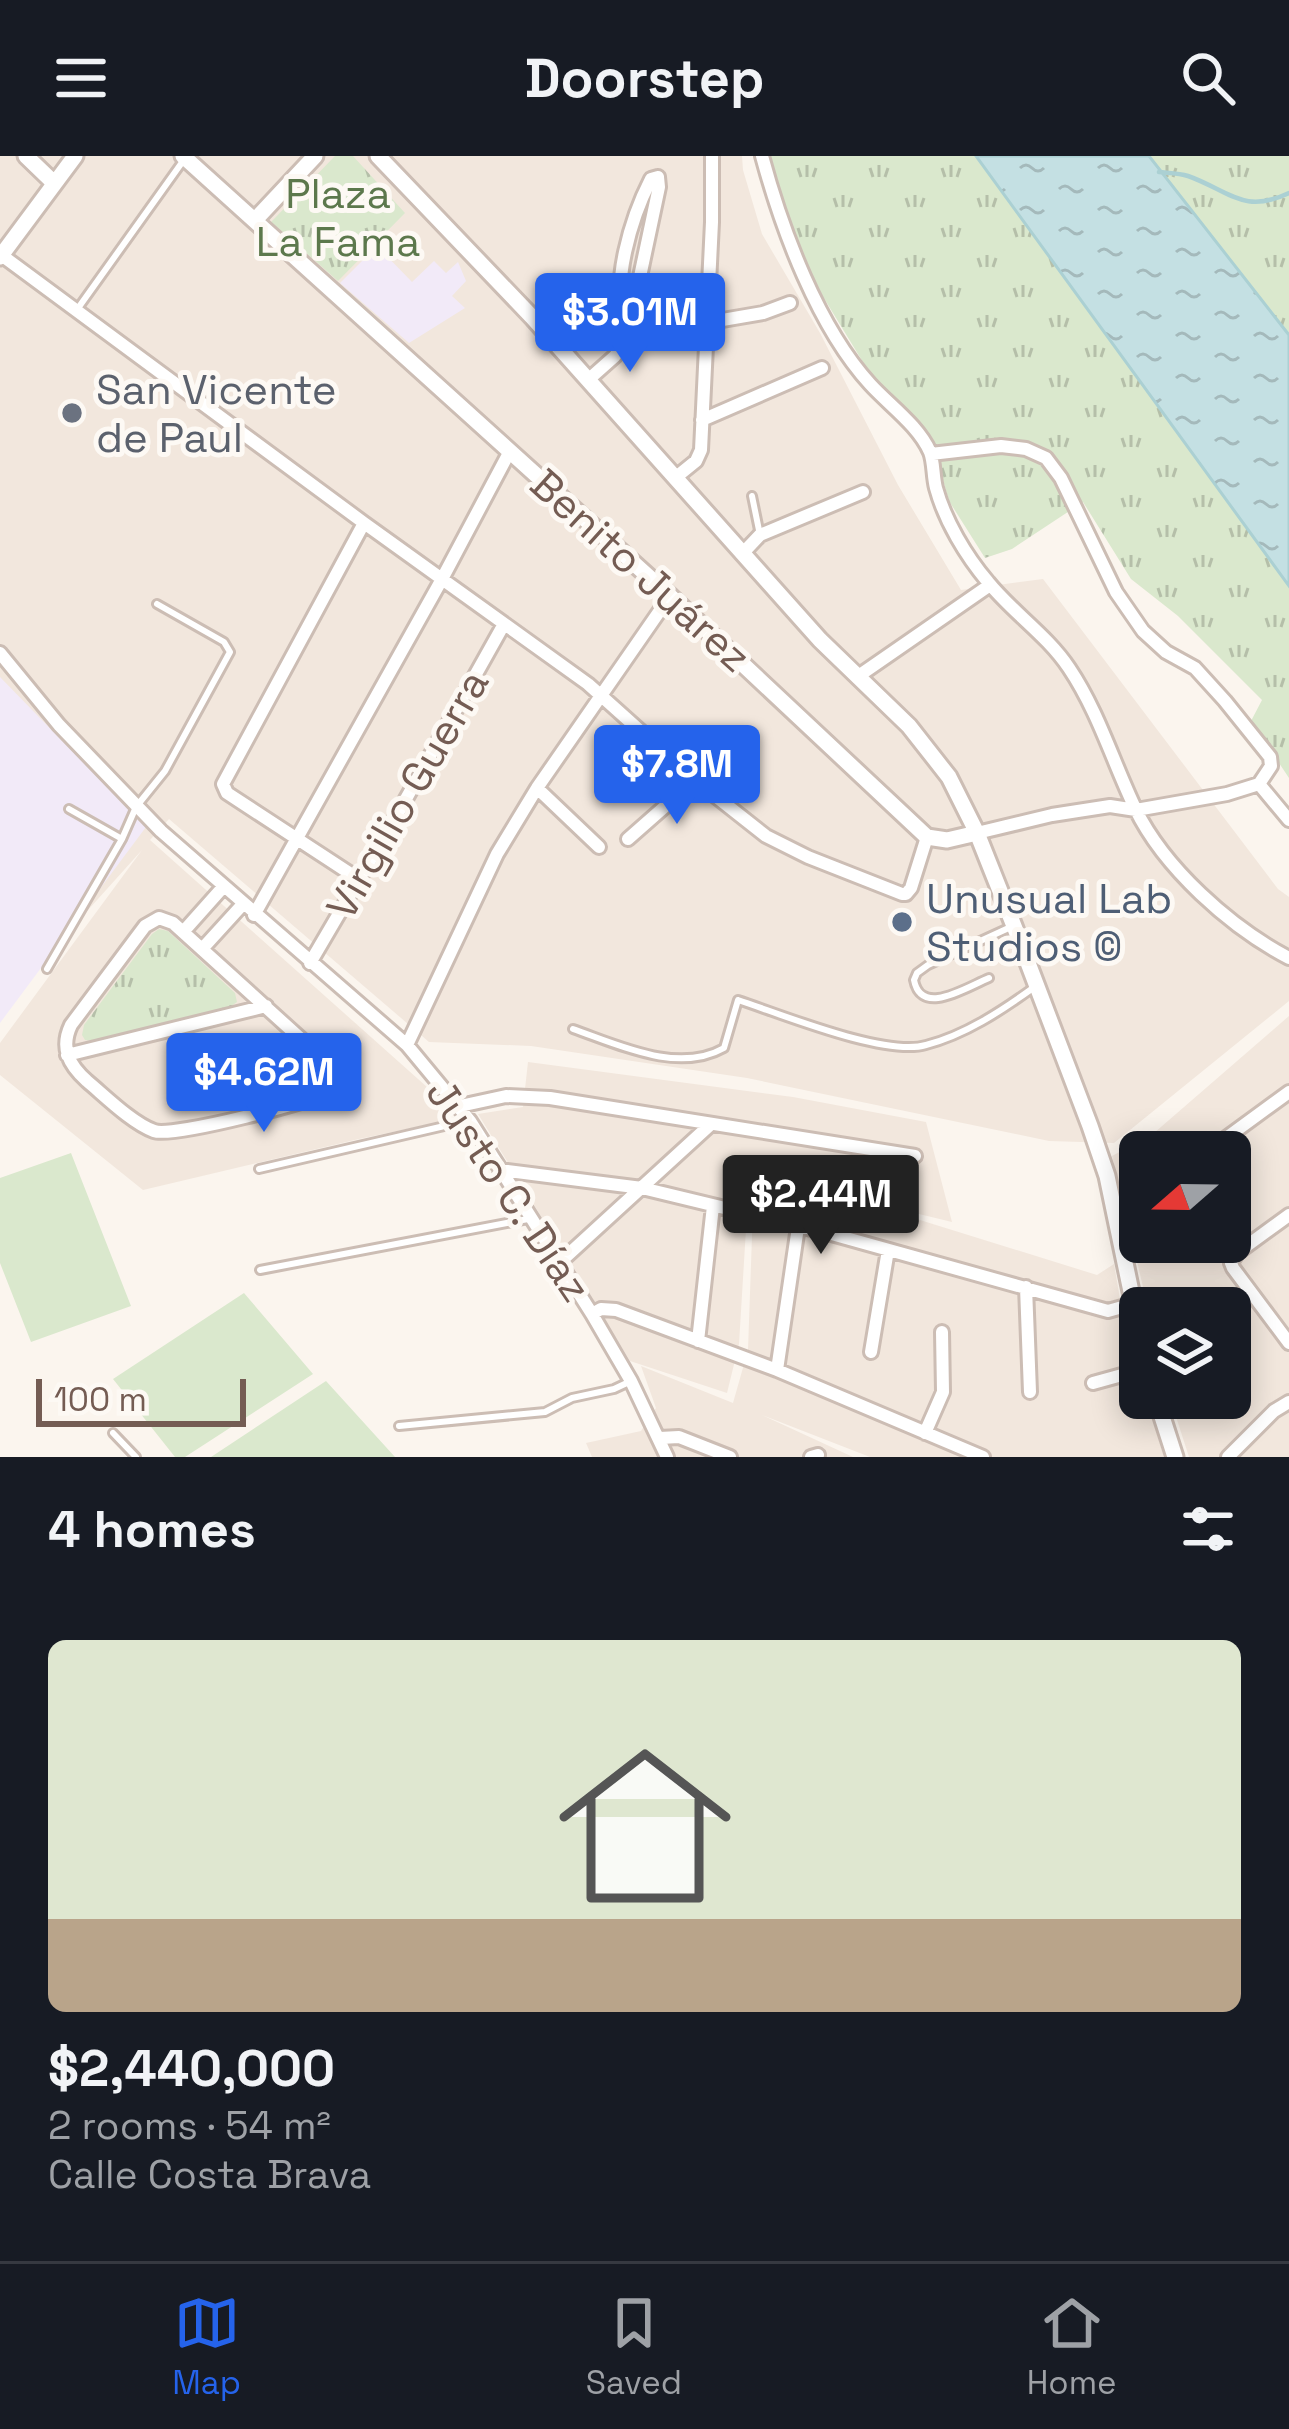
<!DOCTYPE html>
<html lang="en">
<head>
<meta charset="utf-8">
<style>
  body { margin:0; font-family:"Space Grotesk",sans-serif; background:#20242c; color:#f1f3f6; height:100vh; display:flex; flex-direction:column; font-size:45px; white-space:nowrap }
  * { box-sizing:border-box; margin:0 }
  p { font-size:39px; color:#9ea1a6 }
  .icon { flex:none; width:66px; height:66px; fill:none; stroke:currentColor; stroke-width:2; stroke-linecap:round; stroke-linejoin:round }
  .map { position:relative; height:1301px; overflow:hidden }
  .side { display:flex; flex-direction:column; background:#171b24; flex:1 }
  .side>* { flex:none }
  .needle { width:78px; rotate:250deg }
  .controls { position:absolute; left:1119px; top:975px; display:grid; gap:24px }
  .controls a { display:grid; place-items:center; width:132px; height:132px; border-radius:18px; background:#171b24; box-shadow:0 6px 30px #0003; font-size:60px }
  .scale { position:absolute; left:36px; bottom:30px; width:210px; box-sizing:border-box; padding-left:12px; border:6px solid #745c53; border-top:0; font-size:33px; line-height:42px; white-space:nowrap; color:#745c53; -webkit-text-stroke:9px #fdf9f4; paint-order:stroke }
  .price { position:absolute; translate:-50% -102px; padding:0 27px; border-radius:12px; background:#2563eb; color:#fff; font-size:39px; line-height:78px; filter:drop-shadow(0 3px 6px #0008) }
  .price::after { content:''; position:absolute; left:50%; top:72px; width:36px; height:27px; margin-left:-18px; background:inherit; clip-path:polygon(0 0,100% 0,50% 100%) }
  .price.on { background:#222; color:#fff }
  ul { padding:0; list-style:none }
  li { display:grid; align-content:center; gap:24px; height:636px; padding:0 48px }
  li+li { border-top:3px solid #363941 }
  li span { display:grid; place-items:center; height:372px; border-radius:18px; color:#555 }
  li>.icon { margin-inline-start:auto }
  span .icon { width:216px; height:216px; fill:#fffc; stroke-width:1 }
  li b { font-size:51px }
  h2 { display:flex; justify-content:space-between; align-items:center; height:144px; padding:0 48px; font-size:51px }
  header { display:flex; justify-content:space-between; align-items:center; height:156px; padding:0 48px; background:#171b24; font-size:54px; font-weight:700 }
  .tab-bar { display:flex; justify-content:space-around; align-items:center; height:168px; border-top:3px solid #363941; background:#171b24; font-size:33px; color:#9ea1a6 }
  .tab-bar a { display:grid; justify-items:center; gap:6px }
  .tab-bar .on { color:#2563eb }
  .map>svg:first-child { display:block }
  .residential { fill:#f2e7dd; fill-rule:evenodd }
  .education { fill:#f2eaf8 }
  .grass { fill:url(#grass-tufts) }
  .pitch { fill:#dae8cd }
  .water { fill:url(#water-ripples); stroke:#abd0d3; stroke-width:3 }
  .lines { fill:none; stroke-linecap:round; stroke-linejoin:round }
  .stream { stroke:#abd0d3; stroke-width:4.5 }
  .service-casing { stroke:#ccbdb4; stroke-width:12 }
  .minor-casing { stroke:#ccbdb4; stroke-width:18 }
  .tertiary-casing { stroke:#ccbdb4; stroke-width:21 }
  .service { stroke:#fff; stroke-width:6 }
  .minor { stroke:#fff; stroke-width:12 }
  .tertiary { stroke:#fff; stroke-width:15 }
  .worship-dot { fill:#6b7280; stroke:#fdf9f4; stroke-width:4.5 }
  .service-dot { fill:#5c6f8a; stroke:#fdf9f4; stroke-width:4.5 }
  .labels { text-anchor:middle; stroke-width:10; stroke-linejoin:round; paint-order:stroke }
  .park-label { font-size:42px; fill:#5c784c; stroke:#fdf9f4 }
  .worship-label { font-size:42px; fill:#5b616d; stroke:#fdf9f4; text-anchor:start }
  .street-label { font-size:42px; fill:#745c53; stroke:#fdf9f4 }
  .service-label { font-size:42px; fill:#4e5e75; stroke:#fdf9f4; text-anchor:start }
</style>
</head>
<body>
<header><svg class="icon" aria-label="menu" viewBox="0 0 24 24"><path d="M4 6h16M4 12h16M4 18h16"/></svg>Doorstep<svg class="icon" aria-label="search" viewBox="0 0 24 24"><circle cx="10" cy="10" r="6"/><path d="M15 15l6 6"/></svg></header>
<div class="map">
<svg width="1289" height="1301" viewBox="0 0 1289 1301">
  <defs>
    <pattern id="grass-tufts" width="24" height="20" patternUnits="userSpaceOnUse" patternTransform="scale(3)"><rect width="24" height="20" fill="#dae8cd"/><path d="M3 7l-1-3M5 7V3M7 7l1-3M15 17l-1-3M17 17v-4M19 17l1-3" fill="none" stroke="#b5bfa9"/></pattern>
    <pattern id="water-ripples" width="26" height="14" patternUnits="userSpaceOnUse" patternTransform="scale(3)"><rect width="26" height="14" fill="#c4e0e3"/><path d="M2 4q2-2 4 0t4 0M15 11q2-2 4 0t4 0" fill="none" stroke="#a4b9bb"/></pattern>
  </defs>
  <rect width="100%" height="100%" fill="#fbf5ee"/>
  <path class="residential" d="M0,0H742L743,14L762,78L820,177L898,329L961,434L1043,423L1278,733L1289,741V845L1114,987L1049,985L747,922L531,890L429,886L169,663L150,684L427,931L445,965L359,983L143,1034L0,919V887L142,694L0,852Z
    M1289,860V1301H1189L1170,1242H1230V1152H1148L1112,1000L1154,977ZM1140,996H1230V1086H1140Z
    M528,906L793,941L926,966L952,1066L733,1013L730,1069L746,1073L739,1188L727,1237L630,1205L478,958L523,951Z
    M739,1018L891,1055L1097,1119L1114,1108L1126,1178L1140,1224V1242H1146L1164,1301H870L762,1259L853,1301H592L586,1287L641,1275L656,1252L641,1210L733,1247L748,1194L753,1052L734,1043Z"/>
  <path class="education" d="M377,90L412,126L434,105L446,117L458,106L466,125L452,140L465,152L409,187L340,127Z
    M0,521L146,671L0,867Z"/>
  <path class="grass" d="M335,0H353L405,57L338,125L271,66Z
    M768,0H1289V622L1251,565L1262,544L1178,460L1131,423L1083,346L1012,393L985,402L949,345L933,290L910,258L872,221L822,139L788,69Z
    M159,773L168,775L235,837L237,846L230,851L93,885L85,884L82,879L84,869L152,778Z"/>
  <path class="pitch" d="M71,997L131,1150L31,1186L0,1107V1022Z
    M244,1137L313,1218L185,1301H175L113,1223Z
    M326,1225L395,1301H211Z"/>
  <path class="water" d="M976,0H1149L1289,179V430Z"/>
  <g class="lines">
    <path class="stream" d="M1159,16C1168,17 1179,17 1188,20C1228,34 1243,59 1289,37"/>
    <defs>
      <path id="service" d="M76,155L183,5
        M752,340L760,379
        M69,653L122,683
        M47,813L122,683L136,651L165,615L230,496L224,486L157,448
        M989,822C965,832 921,861 914,824L917,817L928,809L1013,770
        M573,873C619,889 678,918 724,892L738,844C781,858 885,901 926,889C965,879 1001,855 1033,832
        M259,1013L466,965
        M260,1114L528,1063
        M399,1270L545,1256L572,1242L614,1233L629,1226
        M113,1277L136,1301"/>
      <path id="minor" d="M762,0C782,74 818,171 870,228C889,249 918,269 930,296C934,306 933,321 936,332C945,365 966,400 988,426C1013,457 1047,479 1069,512C1098,555 1113,606 1135,652C1164,712 1230,771 1289,802
        M0,98L364,367L588,528L695,624L766,680L808,701L902,738H906L911,732L927,681
        M705,167L763,157L790,147
        M628,168C608,132 633,58 651,23L658,21
        M588,224L615,200L627,182L659,31L658,21
        M702,264L822,212
        M931,298L1001,290L1026,293L1046,302L1061,322L1116,436L1143,475L1166,496L1195,512L1225,545L1270,601L1271,610L1259,628L1227,638L1136,654L1110,650L1052,659L977,677
        M675,322L696,305L701,294L712,66V0
        M742,398L760,379L863,336
        M0,497L59,569L161,675L407,889L470,965L592,1158L631,1225L667,1301
        M857,521L990,429
        M1259,628L1289,664
        M537,632L599,691
        M628,683L695,624
        M360,724L227,637L223,628L364,367
        M254,759L442,423L510,295
        M159,762L173,767L332,911L342,922L341,932C318,944 173,982 154,975C132,967 105,940 87,925C69,909 60,892 71,869L145,770Z
        M183,776L224,730
        M202,793L243,748
        M310,807L402,650L504,468
        M407,889L497,698L537,632L670,440
        M67,899L266,850
        M460,950L506,940L550,942L915,1000
        M1207,996L1289,936
        M500,1014L642,1032L828,1077L1108,1155L1133,1148
        M1114,1052L1140,1041
        M1289,1059L1237,1097L1231,1107L1233,1112L1289,1187
        M559,1107L711,968
        M1026,1131L1030,1236
        M592,1158L601,1153L616,1154L777,1214L983,1301
        M698,1185L713,1050
        M871,1196L888,1094
        M777,1214L798,1071
        M1093,1227L1140,1214
        M925,1277L943,1236L942,1176
        M660,1282L679,1281L730,1301
        M811,1301L818,1299
        M1228,1301L1274,1255L1289,1246"/>
      <path id="tertiary" d="M26,0L54,27
        M183,0L670,440L927,681L947,684L977,677
        M378,0L532,161L820,484L909,570L949,621L977,677L1014,770L1090,970L1107,1020L1140,1179
        M255,64L315,0
        M0,101L75,0
        M1156,1242L1175,1301"/>
    </defs>
    <use href="#service" class="service-casing"/>
    <use href="#minor" class="minor-casing"/>
    <use href="#tertiary" class="tertiary-casing"/>
    <use href="#service" class="service"/>
    <use href="#minor" class="minor"/>
    <use href="#tertiary" class="tertiary"/>
  </g>
  <circle class="worship-dot" cx="72" cy="257" r="12"/>
  <circle class="service-dot" cx="902" cy="766" r="12"/>
  <g class="labels">
    <g class="park-label">
      <text x="338" y="52">Plaza<tspan x="338" dy="48">La Fama</tspan></text>
    </g>
    <g class="worship-label">
      <text x="96" y="248">San Vicente<tspan x="96" dy="48">de Paul</tspan></text>
    </g>
    <g class="street-label">
      <text transform="translate(641 414) rotate(42)" y="15">Benito Juárez</text>
      <text transform="translate(407 638) rotate(-60)" y="15">Virgilio Guerra</text>
      <text transform="translate(509 1034) rotate(56)" y="15">Justo C. Díaz</text>
    </g>
    <g class="service-label">
      <text x="926" y="757">Unusual Lab<tspan x="926" dy="48">Studios ©</tspan></text>
    </g>
  </g>
</svg>
<div class="controls">
<a><svg class="needle" viewBox="-14 -14 28 28"><path d="M0-13l5 13h-10z" fill="#e53935"/><path d="M0 13l5-13h-10z" fill="#9ea1a6"/></svg></a>
<a><svg class="icon" aria-label="layers" viewBox="0 0 24 24"><path d="M12 4l9 5-9 5-9-5zM3 14l9 5 9-5"/></svg></a>
</div>
<div class="scale">100 m</div>
<b class="price" style="left:630px;top:219px">$3.01M</b>
<b class="price" style="left:677px;top:671px">$7.8M</b>
<b class="price" style="left:264px;top:979px">$4.62M</b>
<b class="price on" style="left:821px;top:1101px">$2.44M</b>
</div>
<section class="side">
<h2>4 homes<svg class="icon" aria-label="filters" viewBox="0 0 24 24"><path d="M4 7h16M4 17h16"/><circle cx="9" cy="7" r="2"/><circle cx="15" cy="17" r="2"/></svg></h2>
<ul>
<li><span style="background:linear-gradient(#dfe7d0 75%,#b9a48a 0)"><svg class="icon" aria-label="home" viewBox="0 0 24 24"><path d="M3 11l9-7 9 7M6 9v11h12V9"/></svg></span><div><b>$2,440,000</b><p>2 rooms · 54 m²</p><p>Calle Costa Brava</p></div></li>
</ul>
</section>
<nav class="tab-bar">
<a class="on"><svg class="icon" aria-label="map" viewBox="0 0 24 24"><path d="M3 6l6-2 6 2 6-2v14l-6 2-6-2-6 2zM9 4v14M15 6v14"/></svg>Map</a>
<a><svg class="icon" aria-label="saved" viewBox="0 0 24 24"><path d="M7 4h10v16l-5-4-5 4z"/></svg>Saved</a>
<a><svg class="icon" aria-label="home" viewBox="0 0 24 24"><path d="M3 11l9-7 9 7M6 9v11h12V9"/></svg>Home</a>
</nav>
</body>
</html>
